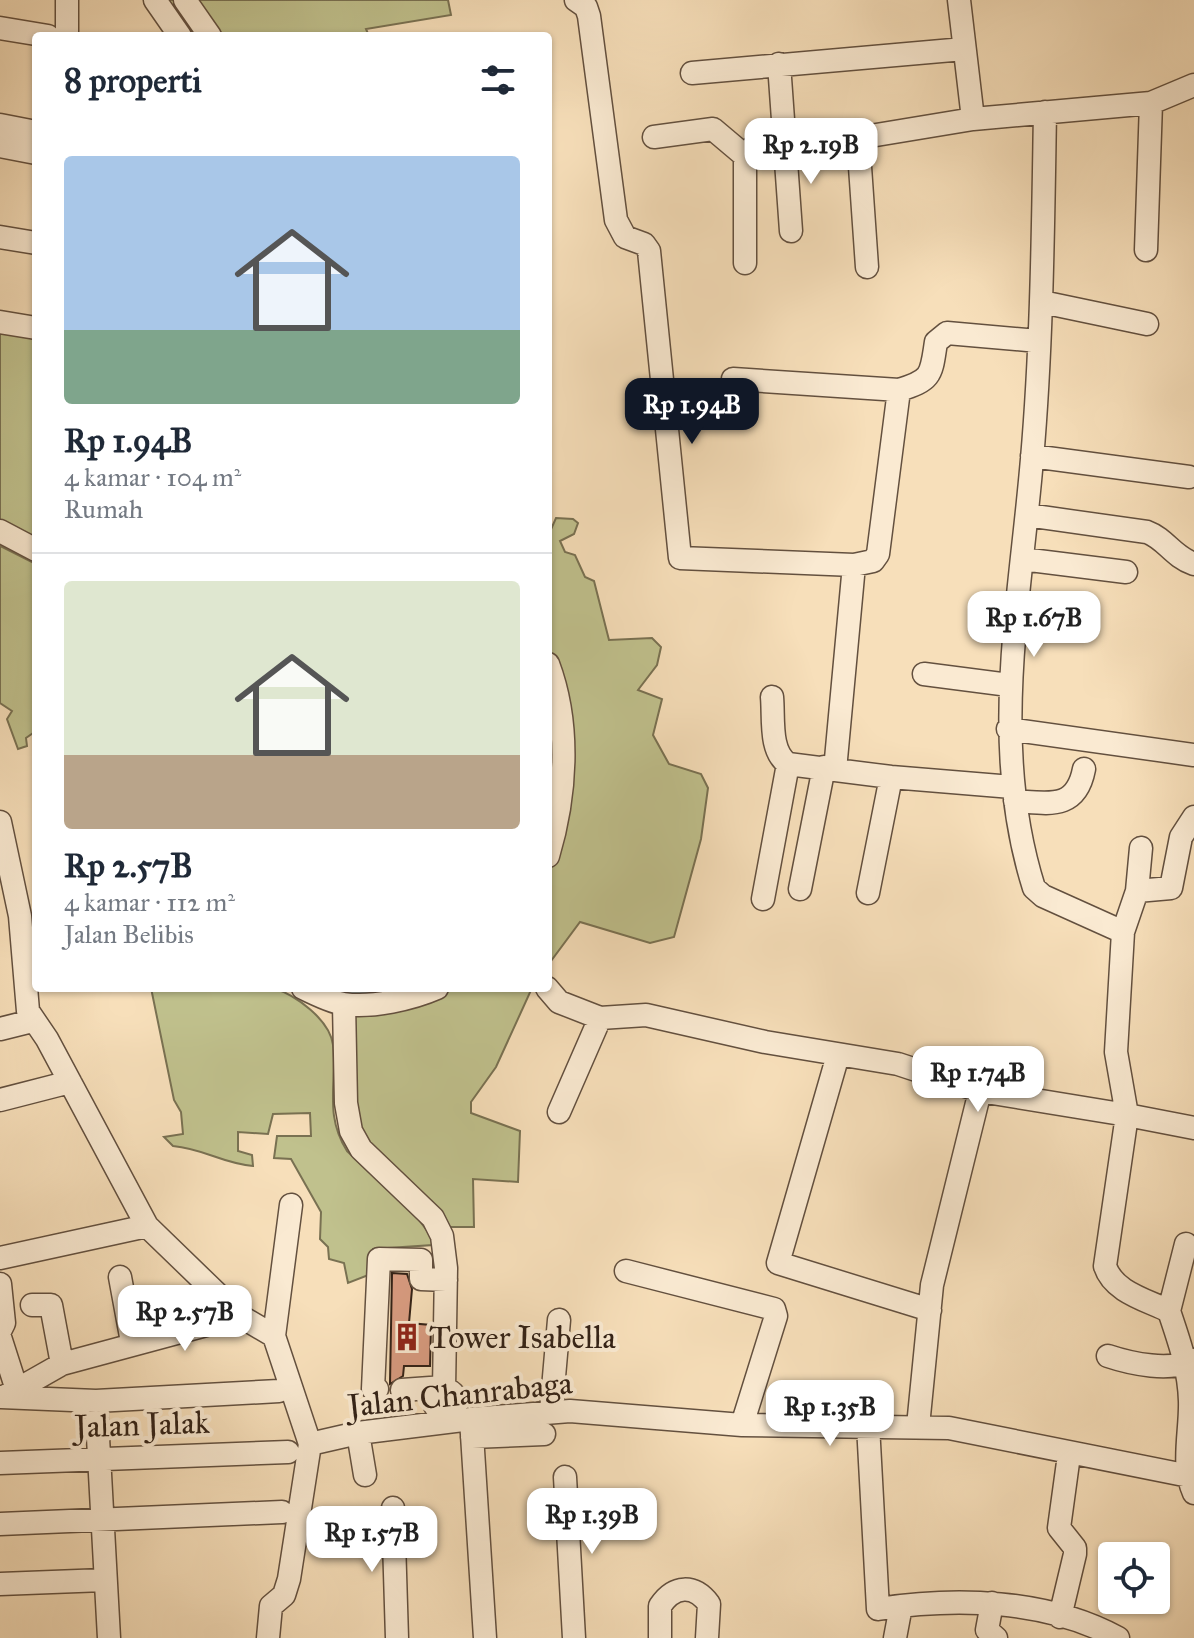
<!DOCTYPE html>
<html lang="id">
<head>
<meta charset="utf-8">
<style>
  body { margin:0; font-family:"IM FELL Great Primer",serif; background:#f6f6f7; color:#1f2937; height:100vh; display:flex; flex-direction:column; font-size:30px; white-space:nowrap }
  * { box-sizing:border-box; margin:0 }
  p { font-size:26px; color:#747a83 }
  .icon { flex:none; width:44px; height:44px; fill:none; stroke:currentColor; stroke-width:2; stroke-linecap:round; stroke-linejoin:round }
  .map { position:relative; flex:1; overflow:hidden }
  .drawer { position:absolute; left:32px; top:32px; width:520px; height:960px; display:flex; flex-direction:column; background:#fff; border-radius:8px; box-shadow:0 2px 6px #0004 }
  .drawer>* { flex:none }
  .controls { position:absolute; left:1098px; top:1542px; display:grid; gap:16px }
  .controls a { display:grid; place-items:center; width:72px; height:72px; border-radius:8px; background:#fff; box-shadow:0 2px 6px #0004; font-size:40px }
  .price { position:absolute; translate:-50% -68px; padding:0 18px; border-radius:16px; background:#fff; color:#222; font-size:26px; line-height:52px; filter:drop-shadow(0 2px 4px #0008) }
  .price::after { content:''; position:absolute; left:50%; top:48px; width:24px; height:18px; margin-left:-12px; background:inherit; clip-path:polygon(0 0,100% 0,50% 100%) }
  .price.selected { background:#111827; color:#fff }
  ul { padding:0; list-style:none }
  li { display:grid; align-content:center; gap:16px; height:424px; padding:0 32px }
  li+li { border-top:2px solid #e0e1e3 }
  li span { display:grid; place-items:center; height:248px; border-radius:8px; color:#555 }
  li>.icon { margin-inline-start:auto }
  span .icon { width:144px; height:144px; fill:#fffc; stroke-width:1 }
  li b { font-size:34px }
  h2 { display:flex; justify-content:space-between; align-items:center; height:96px; padding:0 32px; font-size:34px }
  .map>svg:first-child { display:block }
  .green { fill:#c0c18d; stroke:#797152; stroke-width:2 }
  .water { fill:#a2babb; stroke:#757d79; stroke-width:2 }
  .building { fill:#d99c81; stroke:#322116; stroke-width:2 }
  .lines { fill:none; stroke-linecap:round; stroke-linejoin:round }
  .minor-casing { stroke:#63503f; stroke-width:25 }
  .minor { stroke:#faead2; stroke-width:22 }
  .labels { text-anchor:middle; stroke-width:8; stroke-linejoin:round; paint-order:stroke }
  .poi-label { font-size:32px; fill:#322116; stroke:#faead2; text-anchor:start }
  .street-label { font-size:32px; fill:#322116; stroke:#faead2 }
</style>
</head>
<body>
<div class="map">
<svg width="1194" height="1638" viewBox="0 0 1194 1638">
  <rect width="100%" height="100%" fill="#f7dfba"/>
  <filter id="stains"><feTurbulence type="fractalNoise" baseFrequency=".0025" numOctaves="4"/><feColorMatrix values="0 0 0 0 .2 0 0 0 0 .09 0 0 0 0 .02 0 0 0 .5 -.17"/></filter>
  <radialGradient id="worn" r=".72"><stop offset=".6" stop-color="#630" stop-opacity="0"/><stop offset="1" stop-color="#630" stop-opacity=".3"/></radialGradient>
  <path class="green" d="M155,0H448L451,15L366,29L369,36H180Z
    M0,322L36,328V550L0,531Z
    M556,518L573,519L578,523L574,534L560,541L565,552L575,555L585,577L594,581L609,640L652,638L661,647L657,665L638,690L662,699L653,735L669,764L701,774L708,788L701,839L674,937L650,943L580,922L548,965V536Z
    M0,546L36,564V731L26,738L27,746L18,749L7,719L12,711L0,703Z
    M151,988C177,988 253,982 273,988C296,995 330,1020 333,1045C337,1084 324,1115 347,1151L416,1216L431,1236L433,1245L373,1249L371,1274L348,1283L344,1263L329,1259L328,1247L320,1239L321,1212L291,1159L274,1158L277,1136H311L310,1113L273,1114L268,1134L238,1132V1151L252,1155L253,1166C221,1163 205,1149 173,1146L164,1137L183,1134L181,1112L174,1100Z
    M437,988H532L496,1067L471,1102V1113L520,1131L518,1182L473,1179L474,1227H439L361,1149L344,1004Z"/>
  <path class="water" d="M303,988H437L384,1002Z"/>
  <path class="building" d="M392,1273L407,1274L412,1289L409,1323L431,1325L430,1366H404L403,1376L390,1384Z"/>
  <g class="lines">
    <defs>
      <path id="minor" d="M155,0L180,36
        M185,0L210,36
        M576,0L586,7L589,16L616,220L625,237L644,244L649,251L680,558L854,565L873,561L878,554L899,390
        M959,0L973,119
        M0,28L48,36
        M67,36V0
        M779,64L791,231
        M692,73L964,49
        M1045,112C1043,228 1042,344 1032,459C1020,603 989,746 1034,888L1043,896L1123,932L1116,1052L1127,1115L1194,1128
        M0,125L36,132
        M654,137L713,129L745,156
        M858,138L867,267
        M0,146L36,153
        M0,237L36,243
        M1146,250L1151,103
        M745,263V156L752,148L858,138L973,119L1151,103L1194,85
        M1042,302L1147,324
        M0,322L36,328
        M733,379L899,390C933,380 931,374 936,342L947,333L1038,341
        M1032,456L1189,477
        M1027,515L1147,532C1166,539 1172,556 1194,564
        M0,531L36,550
        M1022,559L1126,572
        M548,664C571,725 566,796 548,856
        M924,674L1009,685
        M772,697C774,718 769,751 788,764
        M1008,729L1194,755
        M835,770L854,565
        M1015,801C1048,803 1076,811 1084,769
        M0,822L20,916L28,1011L47,1039L147,1226L240,1316
        M800,889L824,767
        M1137,891L1141,848
        M868,893L891,777
        M763,899L788,764L891,777L1012,787
        M1123,932L1137,891L1171,888L1181,837L1194,817
        M303,988C315,994 331,1002 344,1004C372,1008 412,999 437,988
        M547,988L559,1002L600,1018L646,1015L765,1042L898,1064L980,1091L1127,1115L1105,1266C1113,1292 1147,1300 1169,1311C1179,1341 1189,1368 1190,1401C1191,1431 1181,1465 1194,1493
        M344,1004L346,1103L351,1131L361,1149L433,1218L442,1236L446,1268L444,1389
        M0,1029L32,1021
        M838,1055L778,1263L930,1310
        M0,1100L70,1082
        M559,1112L600,1018
        M0,1258L147,1226
        M626,1271L774,1309L776,1316L742,1425
        M120,1277L132,1342
        M0,1284L4,1323L0,1331
        M32,1305H51L62,1364
        M1169,1311L1186,1244
        M274,1336L291,1205
        M0,1337L16,1387
        M1108,1356C1132,1364 1170,1372 1194,1360
        M377,1389H373L379,1259L421,1260V1279L446,1280
        M434 1401a11 11 0 1 1 22 0a11 11 0 1 1-22 0Z
        M402,1390L444,1387
        M1,1397L96,1401L279,1391
        M4,1397L62,1364L240,1316L274,1336L310,1444L289,1579L284,1595L271,1606L268,1638
        M96,1401L109,1638
        M551,1411L559,1320
        M471,1419L485,1638
        M868,1425L878,1609C956,1597 1046,1599 1118,1638
        M918,1426L932,1285L980,1091
        M358,1433L365,1475
        M472,1437L544,1434
        M310,1444L358,1433L471,1419L570,1411L742,1425L949,1428L1194,1477
        M0,1463L288,1452
        M565,1477L574,1638
        M393,1508L397,1638
        M0,1524L282,1512
        M0,1584L104,1580
        M992,1603L987,1630L996,1638
        M1060,1617L1075,1554V1548L1059,1528L1069,1455
        M660,1638V1606C674,1585 694,1584 709,1604L707,1638
        M895,1638L901,1606"/>
    </defs>
    <use href="#minor" class="minor-casing"/>
    <use href="#minor" class="minor"/>
  </g>
  <defs>
    <symbol id="building-bare" viewBox="-9 -9 18 18"><path d="M-4-6H4V6H1V3H-1V6H-4ZM-2.5-4.3h1.7v1.8h-1.7ZM.8-4.3h1.7v1.8H.8ZM-2.5-1h1.7V.8h-1.7ZM.8-1h1.7V.8H.8Z" fill="#8f2418" stroke="#faead2" stroke-width="2.5" paint-order="stroke"/></symbol>
  </defs>
  <g fill-rule="evenodd">
    <use href="#building-bare" x="387" y="1317" width="40" height="40"/>
  </g>
  <g class="labels">
    <g class="poi-label">
      <text x="429" y="1348">Tower Isabella</text>
    </g>
    <g class="street-label">
      <text transform="translate(460 1394) rotate(-6)" y="11">Jalan Chanrabaga</text>
      <text transform="translate(142 1424) rotate(-2)" y="11">Jalan Jalak</text>
    </g>
  </g>
  <rect width="100%" height="100%" filter="url(#stains)"/>
  <rect width="100%" height="100%" fill="url(#worn)"/>
</svg>
<div class="controls">
<a><svg class="icon" aria-label="locate" viewBox="0 0 24 24"><circle cx="12" cy="12" r="6"/><path d="M12 2v4M12 18v4M2 12h4M18 12h4"/></svg></a>
</div>
<b class="price" style="left:811px;top:186px">Rp 2.19B</b>
<b class="price selected" style="left:692px;top:446px">Rp 1.94B</b>
<b class="price" style="left:1034px;top:659px">Rp 1.67B</b>
<b class="price" style="left:978px;top:1114px">Rp 1.74B</b>
<b class="price" style="left:185px;top:1353px">Rp 2.57B</b>
<b class="price" style="left:830px;top:1448px">Rp 1.35B</b>
<b class="price" style="left:592px;top:1556px">Rp 1.39B</b>
<b class="price" style="left:372px;top:1574px">Rp 1.57B</b>
<section class="drawer">
<h2>8 properti<svg class="icon" aria-label="filters" viewBox="0 0 24 24"><path d="M4 7h16M4 17h16"/><circle cx="9" cy="7" r="2"/><circle cx="15" cy="17" r="2"/></svg></h2>
<ul>
<li><span style="background:linear-gradient(#a9c7e8 70%,#7fa58c 0)"><svg class="icon" aria-label="home" viewBox="0 0 24 24"><path d="M3 11l9-7 9 7M6 9v11h12V9"/></svg></span><div><b>Rp 1.94B</b><p>4 kamar · 104 m²</p><p>Rumah</p></div></li>
<li><span style="background:linear-gradient(#dfe7d0 70%,#b9a48a 0)"><svg class="icon" aria-label="home" viewBox="0 0 24 24"><path d="M3 11l9-7 9 7M6 9v11h12V9"/></svg></span><div><b>Rp 2.57B</b><p>4 kamar · 112 m²</p><p>Jalan Belibis</p></div></li>
</ul>
</section>
</div>
</body>
</html>
